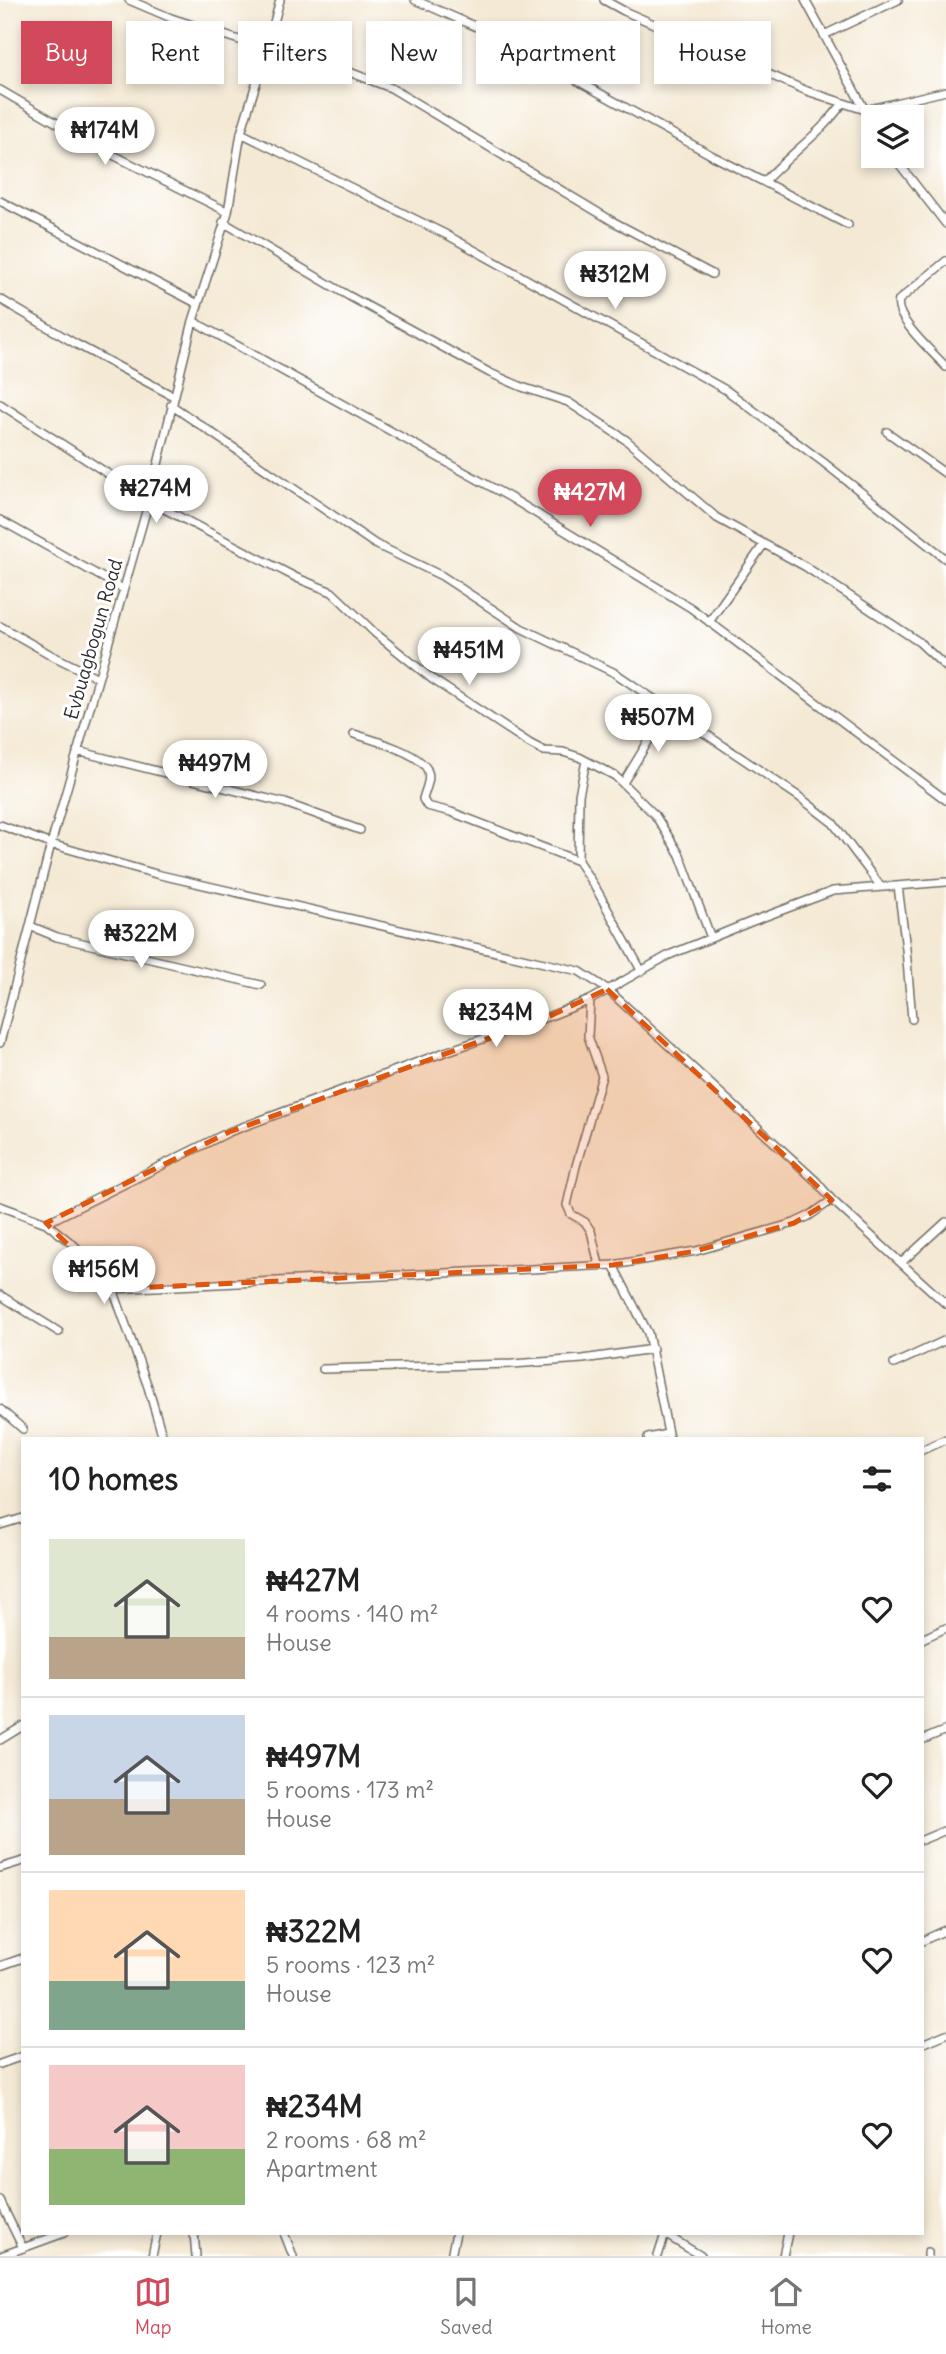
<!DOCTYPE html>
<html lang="en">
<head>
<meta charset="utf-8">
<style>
  body { margin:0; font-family:Delius,sans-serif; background:#f2f2f2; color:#222; height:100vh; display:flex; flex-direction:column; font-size:26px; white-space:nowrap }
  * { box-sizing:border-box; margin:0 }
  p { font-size:23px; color:#767676 }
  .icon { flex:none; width:38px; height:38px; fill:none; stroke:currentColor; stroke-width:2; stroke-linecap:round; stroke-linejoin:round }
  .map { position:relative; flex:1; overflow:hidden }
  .details { position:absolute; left:21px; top:1437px; width:903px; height:798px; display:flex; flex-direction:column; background:#fff; border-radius:0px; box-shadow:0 4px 10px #0003 }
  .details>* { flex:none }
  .hud { position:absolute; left:21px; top:21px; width:905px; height:63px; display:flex; gap:14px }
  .tools { position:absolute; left:861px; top:105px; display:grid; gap:14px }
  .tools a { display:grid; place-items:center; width:63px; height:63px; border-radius:0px; background:#fff; box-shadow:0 4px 10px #0003; font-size:35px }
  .price { position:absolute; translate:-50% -60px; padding:0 16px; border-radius:24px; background:#fff; color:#222; font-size:23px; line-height:46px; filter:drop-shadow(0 2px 4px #0008) }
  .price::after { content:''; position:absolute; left:50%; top:42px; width:21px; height:16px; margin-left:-10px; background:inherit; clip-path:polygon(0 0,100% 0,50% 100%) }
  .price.selected { background:#d1495b; color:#fff }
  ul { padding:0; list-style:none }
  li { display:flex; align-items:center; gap:21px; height:175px; padding:0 28px }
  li+li { border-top:2px solid #e0e0e0 }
  li span { display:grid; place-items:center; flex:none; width:196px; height:140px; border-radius:0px; color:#555 }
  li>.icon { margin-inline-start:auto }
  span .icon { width:84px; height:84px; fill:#fffc; stroke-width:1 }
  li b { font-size:30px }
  h2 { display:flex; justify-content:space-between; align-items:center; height:84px; padding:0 28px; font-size:30px }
  .tag { padding:0 24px; border-radius:0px; background:#fff; box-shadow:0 4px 10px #0003; font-size:24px; line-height:63px }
  .tag.selected { background:#d1495b; color:#fff }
  .dock { display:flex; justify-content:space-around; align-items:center; height:98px; border-top:2px solid #e0e0e0; background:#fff; font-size:19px; color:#767676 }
  .dock a { display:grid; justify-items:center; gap:4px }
  .dock .selected { color:#d1495b }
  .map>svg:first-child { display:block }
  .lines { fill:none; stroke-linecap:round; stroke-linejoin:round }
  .street-casing { stroke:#716e66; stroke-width:10 }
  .street { stroke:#fff; stroke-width:7 }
  .marked { fill:#df570e; fill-opacity:0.2; stroke:#df570e; stroke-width:5; stroke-dasharray:14 9; stroke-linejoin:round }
  .labels { text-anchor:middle; stroke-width:6; stroke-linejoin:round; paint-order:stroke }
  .street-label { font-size:19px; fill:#2b2b2b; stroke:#fff }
</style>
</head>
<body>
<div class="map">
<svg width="946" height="2256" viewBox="0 0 946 2256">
  <rect width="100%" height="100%" fill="#fff"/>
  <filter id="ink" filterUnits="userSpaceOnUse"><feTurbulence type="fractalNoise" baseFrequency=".0143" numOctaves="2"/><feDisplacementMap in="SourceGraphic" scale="14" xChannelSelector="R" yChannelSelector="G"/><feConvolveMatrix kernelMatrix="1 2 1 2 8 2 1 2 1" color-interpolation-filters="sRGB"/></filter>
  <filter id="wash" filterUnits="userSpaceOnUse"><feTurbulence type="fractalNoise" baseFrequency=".00686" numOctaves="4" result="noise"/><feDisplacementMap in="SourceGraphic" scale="28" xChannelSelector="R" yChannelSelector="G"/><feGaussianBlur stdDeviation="1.57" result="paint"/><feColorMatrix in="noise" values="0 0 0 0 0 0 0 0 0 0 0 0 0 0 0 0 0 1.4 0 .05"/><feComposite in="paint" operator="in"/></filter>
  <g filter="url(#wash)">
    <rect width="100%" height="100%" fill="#f4e9d4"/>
  </g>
  <g filter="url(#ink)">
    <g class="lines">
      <defs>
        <path id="street" d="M129,0L171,18L267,49
          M415,0L495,35L713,156L848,225
          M604,0L624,11L807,91L865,110L946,91
          M805,0L873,125
          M824,35L898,0
          M269,41L391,88L614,222L712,274
          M0,90L105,151L228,212
          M241,133L447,235L726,390L823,462L946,559
          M893,156L946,224
          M764,182C790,154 821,133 843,103
          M0,201L198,304
          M223,222L349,296L490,373L522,387L568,402L626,440L717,518L806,567L919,642L946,667
          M946,261L899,300C893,318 934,353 946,367
          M0,299L76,344L173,396
          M193,321L511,498L691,608L946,800
          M0,404L113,477L153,482
          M171,405L375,544L442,576L521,628L615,673L798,796L833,823L881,887
          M887,432L946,474
          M149,501L297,578L332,592L375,633L432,679L529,743L544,751L563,752L579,757L615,776L655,815L680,855L711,938
          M0,520L123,589
          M709,622L764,544
          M0,626L53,656L98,678
          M354,734C371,739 424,754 428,772C431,779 425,791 423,799L427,806L451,812L578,861L598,892L641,970
          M77,751L285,803L360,830
          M623,783L668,709
          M0,825L51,844L156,874L579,971L607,989L816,1181L832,1200L809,1216L794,1223L696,1251L613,1265L113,1289
          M578,861L579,795L586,761
          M898,886L906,949L912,1019
          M30,926L57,937L261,985
          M590,1000L588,1036L602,1076L576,1166L567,1205L571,1214L585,1222L591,1231L599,1265
          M0,1043L51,844L149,501L193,321L228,212L241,133L269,41L280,0
          M832,1200L946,1304
          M0,1206L46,1223L75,1246L113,1289L148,1387L163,1438
          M46,1223L229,1132L445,1052L550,1016L590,1000L669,955L753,921L833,891L946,882
          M901,1263L946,1222
          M613,1265L648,1333L669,1438
          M0,1295L59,1332
          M894,1364L946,1340
          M323,1369L512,1364L583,1359L653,1349
          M0,1409L23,1429
          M648,1438L667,1434
          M922,1450L946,1439
          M0,1525L23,1518
          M922,1639L946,1628
          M0,1740L23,1726
          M922,1740L946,1730
          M922,1840L946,1830
          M0,1868L23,1861
          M922,1941L946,1930
          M0,1966L23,1958
          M922,2044L946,2034
          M0,2064L23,2056
          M0,2201L23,2248
          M194,2233L196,2256
          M284,2233L293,2256
          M663,2233L701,2256
          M1,2256L64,2233
          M152,2256L157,2233
          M451,2256L456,2233
          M658,2256L665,2234
          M783,2256L788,2233
          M928,2256V2252"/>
      </defs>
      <use href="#street" class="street-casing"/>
      <use href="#street" class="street"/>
    </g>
  </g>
  <path class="marked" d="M607,989L832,1200L794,1223L696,1251L613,1265L113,1289L46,1223L229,1132L550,1016Z"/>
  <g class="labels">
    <g class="street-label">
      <text transform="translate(93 639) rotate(-74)" y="7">Evbuagbogun Road</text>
    </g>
  </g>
</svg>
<div class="tools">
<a><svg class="icon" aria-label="layers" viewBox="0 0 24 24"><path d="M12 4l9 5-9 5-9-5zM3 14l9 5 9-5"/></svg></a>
</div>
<b class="price" style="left:105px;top:167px">₦174M</b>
<b class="price" style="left:615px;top:311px">₦312M</b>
<b class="price" style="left:156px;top:525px">₦274M</b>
<b class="price selected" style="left:590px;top:529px">₦427M</b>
<b class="price" style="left:469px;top:687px">₦451M</b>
<b class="price" style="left:658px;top:754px">₦507M</b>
<b class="price" style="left:215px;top:800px">₦497M</b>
<b class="price" style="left:141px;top:970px">₦322M</b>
<b class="price" style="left:496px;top:1049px">₦234M</b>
<b class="price" style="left:104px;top:1306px">₦156M</b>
<div class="hud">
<a class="tag selected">Buy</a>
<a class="tag">Rent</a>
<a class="tag">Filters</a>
<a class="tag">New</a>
<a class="tag">Apartment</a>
<a class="tag">House</a>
</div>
<section class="details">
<h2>10 homes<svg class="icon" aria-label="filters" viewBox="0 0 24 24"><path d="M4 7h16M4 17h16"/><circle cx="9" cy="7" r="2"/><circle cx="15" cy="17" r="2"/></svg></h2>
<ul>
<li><span style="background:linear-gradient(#dfe7d0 70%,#b9a48a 0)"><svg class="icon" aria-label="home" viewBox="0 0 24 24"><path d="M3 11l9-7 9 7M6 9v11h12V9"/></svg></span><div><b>₦427M</b><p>4 rooms · 140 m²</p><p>House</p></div><svg class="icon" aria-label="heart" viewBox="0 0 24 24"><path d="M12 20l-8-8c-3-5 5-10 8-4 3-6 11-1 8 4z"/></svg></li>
<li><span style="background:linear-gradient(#c9d6e8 60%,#b9a48a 0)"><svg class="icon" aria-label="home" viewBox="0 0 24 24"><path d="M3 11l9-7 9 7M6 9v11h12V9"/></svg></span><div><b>₦497M</b><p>5 rooms · 173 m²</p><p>House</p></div><svg class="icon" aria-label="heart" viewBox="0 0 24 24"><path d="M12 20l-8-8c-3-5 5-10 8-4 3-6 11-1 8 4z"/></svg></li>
<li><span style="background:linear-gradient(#ffd9b3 65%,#7fa58c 0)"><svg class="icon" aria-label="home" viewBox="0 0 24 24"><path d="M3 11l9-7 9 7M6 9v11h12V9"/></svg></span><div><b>₦322M</b><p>5 rooms · 123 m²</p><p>House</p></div><svg class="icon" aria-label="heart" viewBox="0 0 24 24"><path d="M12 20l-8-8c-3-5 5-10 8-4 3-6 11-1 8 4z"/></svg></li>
<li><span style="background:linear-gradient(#f6c9c9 60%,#8fb573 0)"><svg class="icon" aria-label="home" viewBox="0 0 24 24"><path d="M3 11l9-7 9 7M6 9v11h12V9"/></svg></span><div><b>₦234M</b><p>2 rooms · 68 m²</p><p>Apartment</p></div><svg class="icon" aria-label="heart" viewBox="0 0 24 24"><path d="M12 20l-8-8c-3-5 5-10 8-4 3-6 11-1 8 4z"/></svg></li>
</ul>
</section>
</div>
<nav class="dock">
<a class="selected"><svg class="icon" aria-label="map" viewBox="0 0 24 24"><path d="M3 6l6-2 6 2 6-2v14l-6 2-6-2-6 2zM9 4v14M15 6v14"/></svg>Map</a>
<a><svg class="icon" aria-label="saved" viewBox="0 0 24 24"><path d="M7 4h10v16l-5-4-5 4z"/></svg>Saved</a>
<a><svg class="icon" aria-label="home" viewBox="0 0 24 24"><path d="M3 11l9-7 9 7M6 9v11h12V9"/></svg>Home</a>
</nav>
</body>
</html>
